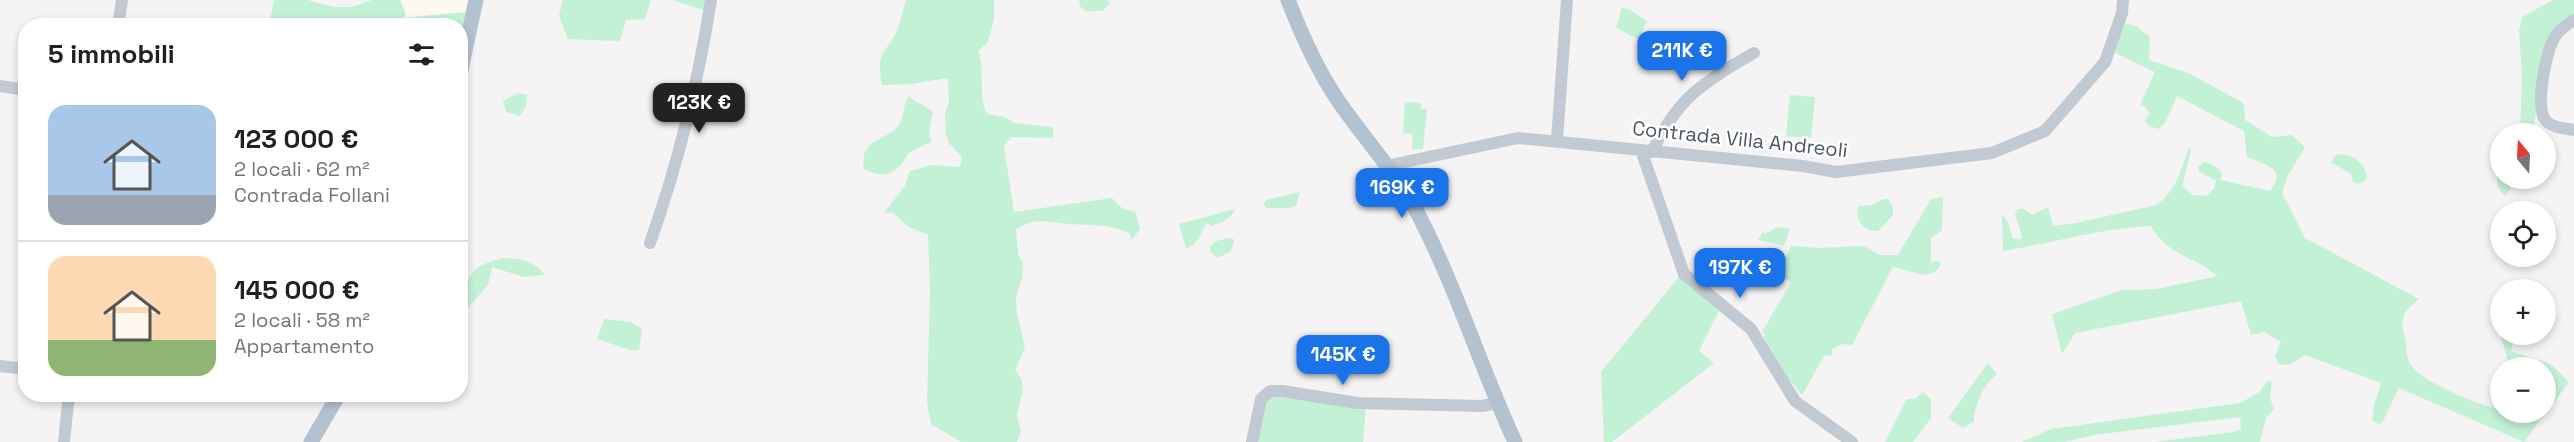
<!DOCTYPE html>
<html lang="it">
<head>
<meta charset="utf-8">
<style>
  body { margin:0; font-family:"Space Grotesk",sans-serif; background:#f6f6f6; color:#202124; height:100vh; display:flex; flex-direction:column; font-size:22px; white-space:nowrap }
  * { box-sizing:border-box; margin:0 }
  p { font-size:20px; color:#757577 }
  .icon { flex:none; width:33px; height:33px; fill:none; stroke:currentColor; stroke-width:2; stroke-linecap:round; stroke-linejoin:round }
  .map { position:relative; flex:1; overflow:hidden }
  .side { position:absolute; left:18px; top:18px; width:450px; height:384px; display:flex; flex-direction:column; background:#fff; border-radius:24px; box-shadow:0 3px 9px #0003 }
  .side>* { flex:none }
  .needle { width:39px; rotate:342deg }
  .buttons { position:absolute; left:2490px; top:123px; display:grid; gap:12px }
  .buttons a { display:grid; place-items:center; width:66px; height:66px; border-radius:50%; background:#fff; box-shadow:0 3px 9px #0003; font-size:30px }
  .price { position:absolute; translate:-50% -51px; padding:0 14px; border-radius:12px; background:#1a73e8; color:#fff; font-size:20px; line-height:39px; filter:drop-shadow(0 2px 3px #0008) }
  .price::after { content:''; position:absolute; left:50%; top:36px; width:18px; height:14px; margin-left:-9px; background:inherit; clip-path:polygon(0 0,100% 0,50% 100%) }
  .price.selected { background:#222; color:#fff }
  ul { padding:0; list-style:none }
  li { display:flex; align-items:center; gap:18px; height:150px; padding:0 30px }
  li+li { border-top:2px solid #e0e0e0 }
  li span { display:grid; place-items:center; flex:none; width:168px; height:120px; border-radius:18px; color:#555 }
  li>.icon { margin-inline-start:auto }
  span .icon { width:72px; height:72px; fill:#fffc; stroke-width:1 }
  li b { font-size:26px }
  h2 { display:flex; justify-content:space-between; align-items:center; height:72px; padding:0 30px; font-size:26px }
  .map>svg:first-child { display:block }
  .commercial { fill:#fdf9ef }
  .green { fill:#c3f1d5 }
  .lines { fill:none; stroke-linecap:round; stroke-linejoin:round }
  .minor { stroke:#c1cad2; stroke-width:12 }
  .major { stroke:#b3c2d1; stroke-width:15 }
  .labels { text-anchor:middle; stroke-width:5; stroke-linejoin:round; paint-order:stroke }
  .street-label { font-size:20px; fill:#4a5661; stroke:#fff }
</style>
</head>
<body>
<div class="map">
<svg width="2574" height="442" viewBox="0 0 2574 442">
  <rect width="100%" height="100%" fill="#f5f3f3"/>
  <path class="commercial" d="M399,0H469L466,12L403,18Z"/>
  <path class="green" d="M274,0H308L333,7H352L372,0H400L406,14L403,18L466,12L461,39L460,26L401,25L402,20C389,30 292,25 269,26Z
    M563,0H651L645,19L626,20L620,41L568,39L559,16Z
    M672,0H707L706,11Z
    M906,0H994V19L988,42L978,51C986,71 977,95 987,114L1005,117L1014,123L1053,127V138L1011,137L1004,147L1014,212L1112,198L1123,209L1135,211L1140,229L1132,240L1129,233C1106,223 1093,226 1070,224C1050,223 1033,216 1016,230L1018,254L1023,264L1022,278L1016,297L1017,314L1025,348L1015,370L1021,378L1023,389L1017,416L1021,431L1017,442H961L931,424L927,403L930,290L928,235L909,227L893,213H884L905,186L910,171L932,165L960,167L962,157L949,143L946,135L945,114L949,102L948,78L911,84L882,85C875,49 887,55 898,28C902,19 903,9 906,0Z
    M1079,0H1108L1110,3L1102,11H1086L1081,8Z
    M2553,0H2574V17L2559,26L2538,99L2533,133H2520L2522,76L2519,31L2522,17Z
    M1622,8L1628,9L1647,21L1638,39L1616,28Z
    M2122,23L2136,26L2150,37L2149,60L2188,73L2242,102L2244,105L2245,120L2272,137L2292,135L2305,147L2287,177L2282,193L2305,238L2419,299C2401,314 2400,317 2405,339C2407,346 2406,355 2409,362C2417,380 2476,404 2495,408L2500,405V412H2546V368L2509,367L2501,335L2514,336L2511,351L2552,365L2569,382L2524,442L2399,388L2382,423L2378,424L2372,420L2374,406L2381,383L2305,355L2291,364L2279,365L2275,356L2281,342L2264,332L2251,335L2241,301L2075,333L2062,354L2052,314L2122,290L2156,289L2218,276C2211,273 2207,267 2202,265C2181,254 2163,248 2151,226C2101,228 2053,243 2003,251L2002,215L2007,220L2013,239H2020L2022,237L2015,214L2018,209H2024L2032,215L2048,207L2053,226L2076,223L2156,205C2177,191 2181,169 2189,147L2191,151L2182,186L2193,195L2206,196L2214,189L2216,180L2199,172L2198,167L2203,162C2211,163 2218,167 2222,174L2220,180L2270,191C2288,168 2265,165 2247,157L2244,131L2177,96L2165,123L2159,129L2149,126L2145,120L2150,114L2145,107L2140,105L2155,72L2115,53Z
    M518,93L527,95L526,106L520,116L506,112L503,101Z
    M1790,95L1815,97L1811,138L1786,136Z
    M909,96C916,104 925,104 933,112L929,132L931,142C924,146 914,149 908,154C906,156 905,160 903,162C892,177 879,177 864,169C859,136 888,143 900,123C905,115 902,105 909,96Z
    M1405,102L1421,103V109H1427L1423,149H1412L1413,134L1403,133Z
    M2342,154C2355,156 2364,163 2367,176L2365,181L2359,184L2353,182L2351,174L2331,162L2336,155Z
    M2500,160V178L2515,179L2506,196C2493,186 2497,175 2500,160Z
    M1300,192L1296,206C1291,209 1274,208 1267,208L1263,205L1266,200Z
    M1943,197L1942,230L1931,238V262L1940,261V266L1935,272L1924,275L1893,267L1852,345L1842,344L1832,349V355L1824,356L1802,395L1782,371L1764,337L1765,334L1762,332L1791,282L1777,273L1791,246L1820,248L1864,246L1880,255H1898L1931,199Z
    M1883,199H1888L1893,207V215L1878,231C1863,231 1855,221 1858,206L1872,205Z
    M1235,209C1231,219 1222,222 1212,226L1207,223C1199,234 1199,244 1186,249L1179,224Z
    M1778,227L1790,229L1784,246L1758,240L1763,232L1765,234Z
    M1230,238L1235,240L1230,252L1217,258L1210,251V247L1216,241Z
    M503,258C520,258 534,261 545,275L524,277L492,267L488,285L465,311C464,278 469,266 503,258Z
    M1683,272L1721,307L1699,351L1714,363L1612,442H1604L1601,372Z
    M604,319L631,322L642,329L639,350H630L597,339Z
    M1988,363L1997,374C1984,384 1974,405 1974,422L1963,428L1948,418Z
    M2267,381L2272,382L2270,398L2274,409L2266,418L2260,442H2153L2234,432L2241,429L2240,417L2094,435L2063,442H2022L2051,429L2240,403L2260,392Z
    M1923,392L1931,399V418L1913,442H1885L1907,399H1915Z
    M1271,395L1366,406L1363,442H1253L1261,410Z"/>
  <g class="lines">
    <path class="minor" d="M2574,20C2568,24 2560,29 2556,35C2546,50 2536,102 2544,118C2550,128 2564,128 2574,130
      M118,26L122,0
      M0,86L26,90
      M1557,140L1567,0
      M1641,150L1684,274L1751,329L1795,401L1852,442
      M1652,152C1678,97 1704,82 1754,53
      M1386,166L1518,138L1803,166L1836,172L1992,153L2045,131L2105,62L2122,13L2123,0
      M650,243C678,164 698,83 711,0
      M0,366L26,369
      M64,442L69,394
      M1252,442L1261,399L1270,391H1283L1357,403L1482,406L1497,403"/>
    <path class="major" d="M1288,0C1302,36 1317,70 1339,102C1364,138 1395,172 1416,210C1455,284 1480,366 1515,442
      M460,74L476,0
      M311,442L339,394"/>
  </g>
  <g class="labels">
    <g class="street-label">
      <text transform="translate(1740 139) rotate(6)" y="7">Contrada Villa Andreoli</text>
    </g>
  </g>
</svg>
<div class="buttons">
<a><svg class="needle" viewBox="-14 -14 28 28"><path d="M0-13l5 13h-10z" fill="#e53935"/><path d="M0 13l5-13h-10z" fill="#757577"/></svg></a>
<a><svg class="icon" aria-label="locate" viewBox="0 0 24 24"><circle cx="12" cy="12" r="6"/><path d="M12 2v4M12 18v4M2 12h4M18 12h4"/></svg></a>
<a>+</a>
<a>−</a>
</div>
<b class="price" style="left:1682px;top:82px">211K €</b>
<b class="price selected" style="left:699px;top:134px">123K €</b>
<b class="price" style="left:1402px;top:219px">169K €</b>
<b class="price" style="left:1740px;top:299px">197K €</b>
<b class="price" style="left:1343px;top:386px">145K €</b>
<section class="side">
<h2>5 immobili<svg class="icon" aria-label="filters" viewBox="0 0 24 24"><path d="M4 7h16M4 17h16"/><circle cx="9" cy="7" r="2"/><circle cx="15" cy="17" r="2"/></svg></h2>
<ul>
<li><span style="background:linear-gradient(#a9c7e8 75%,#9aa5b1 0)"><svg class="icon" aria-label="home" viewBox="0 0 24 24"><path d="M3 11l9-7 9 7M6 9v11h12V9"/></svg></span><div><b>123 000 €</b><p>2 locali · 62 m²</p><p>Contrada Follani</p></div></li>
<li><span style="background:linear-gradient(#ffd9b3 70%,#8fb573 0)"><svg class="icon" aria-label="home" viewBox="0 0 24 24"><path d="M3 11l9-7 9 7M6 9v11h12V9"/></svg></span><div><b>145 000 €</b><p>2 locali · 58 m²</p><p>Appartamento</p></div></li>
</ul>
</section>
</div>
</body>
</html>
